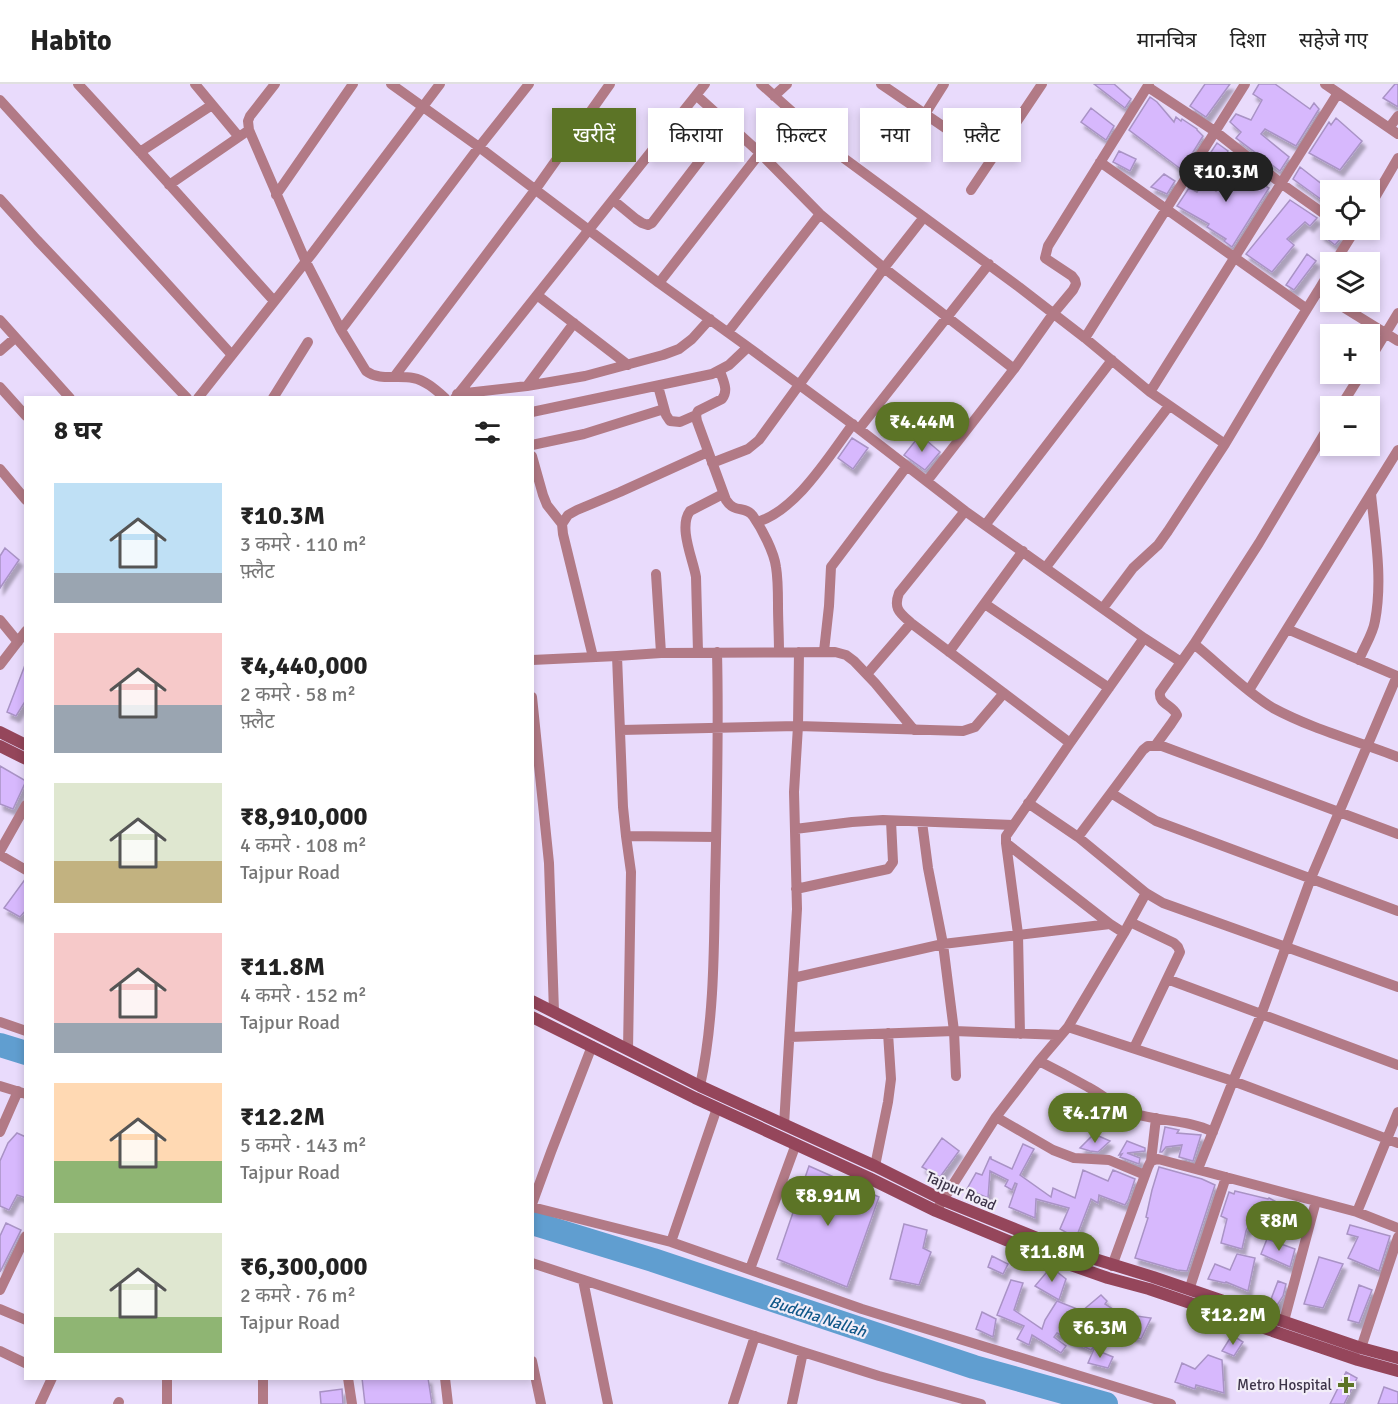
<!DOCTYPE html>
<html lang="hi">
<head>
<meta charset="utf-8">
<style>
  body { margin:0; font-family:Signika,"Noto Sans Devanagari",sans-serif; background:#f6f6f6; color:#222; height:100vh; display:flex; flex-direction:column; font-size:22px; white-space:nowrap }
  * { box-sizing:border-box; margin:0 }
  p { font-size:20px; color:#767676 }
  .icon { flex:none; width:33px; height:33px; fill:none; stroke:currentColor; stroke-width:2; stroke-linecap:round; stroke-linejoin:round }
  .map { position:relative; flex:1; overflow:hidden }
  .sheet { position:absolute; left:24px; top:312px; width:510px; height:984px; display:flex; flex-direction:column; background:#fff; border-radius:0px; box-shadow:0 3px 9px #0003 }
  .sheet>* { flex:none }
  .banner { position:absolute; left:552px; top:24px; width:570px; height:54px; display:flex; gap:12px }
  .buttons { position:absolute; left:1320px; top:96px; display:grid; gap:12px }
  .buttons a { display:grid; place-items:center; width:60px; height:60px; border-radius:0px; background:#fff; box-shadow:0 3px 9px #0003; font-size:30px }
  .price { position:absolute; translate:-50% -51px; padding:0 14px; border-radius:21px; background:#5c7426; color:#fff; font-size:20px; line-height:39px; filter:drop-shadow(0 2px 3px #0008) }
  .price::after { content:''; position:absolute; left:50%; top:36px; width:18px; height:14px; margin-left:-9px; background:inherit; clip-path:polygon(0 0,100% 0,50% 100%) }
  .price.on { background:#222; color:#fff }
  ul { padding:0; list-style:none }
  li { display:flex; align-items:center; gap:18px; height:150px; padding:0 30px }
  li span { display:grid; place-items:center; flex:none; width:168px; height:120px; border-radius:0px; color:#555 }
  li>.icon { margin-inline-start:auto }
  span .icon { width:72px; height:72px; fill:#fffc; stroke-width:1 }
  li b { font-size:26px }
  h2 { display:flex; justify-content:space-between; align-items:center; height:72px; padding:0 30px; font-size:26px }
  .tag { padding:0 21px; border-radius:0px; background:#fff; box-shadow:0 3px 9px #0003; font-size:21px; line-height:54px }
  .tag.on { background:#5c7426; color:#fff }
  header { display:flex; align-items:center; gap:36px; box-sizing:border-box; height:84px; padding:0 30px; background:#fff; border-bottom:2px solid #e0e0e0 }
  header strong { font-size:28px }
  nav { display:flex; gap:33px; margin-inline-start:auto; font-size:21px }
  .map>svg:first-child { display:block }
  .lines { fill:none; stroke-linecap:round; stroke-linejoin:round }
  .river { stroke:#609ed0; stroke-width:24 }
  .building { fill:#d7b8fd; stroke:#a993c5; stroke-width:1.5; filter:url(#shadow) }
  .street { stroke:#b27a86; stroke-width:10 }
  .secondary { stroke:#95465b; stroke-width:12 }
  .poi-dot { fill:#5c7426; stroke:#f2edf8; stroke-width:2 }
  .labels { text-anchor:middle; stroke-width:4.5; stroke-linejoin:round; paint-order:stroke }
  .street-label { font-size:15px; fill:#3d3449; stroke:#f2edf8 }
  .poi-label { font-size:15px; fill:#3d3449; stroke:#f2edf8; text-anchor:end }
  .water-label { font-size:16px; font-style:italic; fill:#105788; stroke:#f2edf8 }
</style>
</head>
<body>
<header>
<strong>Habito</strong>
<nav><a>मानचित्र</a><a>दिशा</a><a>सहेजे गए</a></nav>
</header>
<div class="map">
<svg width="1398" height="1320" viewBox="0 0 1398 1320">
  <defs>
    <filter id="shadow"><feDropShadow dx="3.5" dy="6" stdDeviation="1.5" flood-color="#0004"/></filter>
  </defs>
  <rect width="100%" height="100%" fill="#e9dbfc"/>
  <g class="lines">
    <path class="river" d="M0,961L26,969
      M532,1139L653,1176L974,1283L1106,1320"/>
  </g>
  <path class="building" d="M1094,0H1114L1131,15L1125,24Z
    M1205,0H1230L1206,33L1190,22Z
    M1259,0H1275L1310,25L1314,19L1319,25L1296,62L1265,45L1261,50L1289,73L1280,87L1236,54L1241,48L1230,38L1236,30L1251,36L1262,16L1253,10Z
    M1395,0H1398V23L1383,14Z
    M1150,13L1157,18L1174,38L1176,33L1181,37L1182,35L1197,45V46L1203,52L1182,86L1129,46Z
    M1091,24L1114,42L1106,56L1081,38Z
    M1336,34L1362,57L1340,86L1309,69L1329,38L1331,41Z
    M1217,59L1228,67L1220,82L1207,74Z
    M1119,67L1136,75L1130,87L1113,78Z
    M1228,80L1247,88L1245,90L1269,104L1232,163L1224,157L1226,155L1207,143L1209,140L1177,122L1189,104L1197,108L1203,98L1216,107Z
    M1300,83L1328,105L1322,116L1293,95Z
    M1164,90L1175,97L1167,110L1151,103Z
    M1290,116L1317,134L1310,142L1305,138L1287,155L1294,161L1272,188L1246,170Z
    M1327,141L1330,146H1332L1342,153L1335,161L1321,150Z
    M1307,170L1316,177L1294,206L1286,201Z
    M920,351L940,368L925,386L904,371Z
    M852,354L868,364L853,385L838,374Z
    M5,464L19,476L0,504V472Z
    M25,581L26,616L16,632L7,628Z
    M0,682L26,697L13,725L0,720Z
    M26,794V826L20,833L4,824Z
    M1165,1043L1179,1046L1177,1049L1201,1051L1193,1077L1179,1073L1182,1061L1166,1063L1162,1068H1160Z
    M17,1049L26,1053V1114L17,1111L9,1126L0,1122V1077L8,1059Z
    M1094,1050L1110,1057L1098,1068L1090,1067L1080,1064Z
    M942,1054L959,1067L940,1093L922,1083Z
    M1127,1057L1145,1064V1067L1127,1069L1140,1074L1139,1080L1120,1073L1122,1070L1119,1071Z
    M1023,1060L1034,1065L1020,1091L1051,1113L1053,1104L1075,1114L1083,1086L1108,1097L1113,1086L1135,1095L1128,1116L1125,1121L1099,1111L1098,1119L1091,1115L1076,1154L1060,1145L1069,1124L1036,1115L1035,1134L1009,1123L1017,1100L1015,1099L1012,1106L1005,1102L1008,1096L990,1087L988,1114L967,1105L976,1089L982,1091L990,1073H991V1075L1012,1085Z
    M809,1082L879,1113L847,1203L777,1175Z
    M1159,1083L1202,1095L1215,1101L1187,1187L1177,1186L1135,1174L1148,1134L1146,1133L1152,1106Z
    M1235,1107L1268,1115L1269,1114L1286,1123L1277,1149L1251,1137L1246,1147L1242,1165L1221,1159L1227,1135L1221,1132L1229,1108L1234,1110Z
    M6,1139L21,1146L0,1188V1152Z
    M904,1140L927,1146L923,1164L931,1168L919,1201L890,1195Z
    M1350,1141L1390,1152L1379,1187L1348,1174L1358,1153L1347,1150Z
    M1267,1155L1295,1165L1290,1183L1261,1170Z
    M1237,1170L1255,1174L1248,1207L1226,1198L1225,1199L1208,1195L1215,1180L1230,1186Z
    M992,1172L1008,1180L1003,1190L988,1183Z
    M1319,1173L1343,1180L1323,1224L1304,1220Z
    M1051,1183L1066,1195L1059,1216L1035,1202Z
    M1011,1196L1023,1199L1014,1226L1042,1245L1045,1236L1057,1217L1082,1227L1101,1211L1107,1217L1105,1220L1128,1235L1130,1231L1151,1234L1141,1255L1110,1244L1091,1266L1057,1249L1054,1253L1066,1262L1061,1269L1032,1251L1029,1261L1017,1255L1024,1242L997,1231Z
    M1278,1197L1286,1200L1283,1212L1274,1226L1268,1223Z
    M1359,1201L1372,1206L1359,1239L1348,1236Z
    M982,1228L996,1235L993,1253L976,1245Z
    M1232,1251L1243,1258L1234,1272L1222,1267Z
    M1094,1265L1113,1273L1108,1284L1088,1279Z
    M1208,1271L1222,1276L1224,1309L1196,1301L1195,1305L1175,1298L1182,1279L1195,1285Z
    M1346,1288L1357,1294L1344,1320H1330Z
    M362,1294H428L432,1320H365Z
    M1384,1303L1398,1308V1320H1378Z
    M342,1305L343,1320H321L320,1308Z"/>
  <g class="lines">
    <path class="street" d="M78,0C144,71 209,145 274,217
      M195,0L239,53
      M275,0L250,32L248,37L249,46L306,178L341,246L366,287C379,297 397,291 413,294C425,296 436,306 445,314
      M391,0L479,63L659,199L748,263L859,345L965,427L1144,554L1181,578
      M761,0L845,75L1019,203L1085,254L1150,308L1225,360
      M881,0L991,75
      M1325,0L1398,50
      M1148,3L1216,48L1282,100L1330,134
      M696,11L760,69L820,130L884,184L1014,285L927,397
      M774,12L787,0
      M0,16L231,270
      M925,30L944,0
      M1389,44L1398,32
      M140,68L212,21
      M1100,78L1307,225
      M169,101L249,46
      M971,106L1042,0
      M276,111L353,0
      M0,115L37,156L187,314
      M613,116L636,135L642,139L648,141L652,139L728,40
      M1370,122L1398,74
      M1335,178L1355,146
      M659,199L760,69
      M1318,207L1330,187
      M537,211L628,281
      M1335,218L1398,257
      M0,236L70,314
      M341,246L479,63L529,0
      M728,248L820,130
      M1085,254L1245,0
      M0,267L15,254
      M1370,275L1398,229
      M1014,285L1053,230L1073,206L1076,200L1075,196L1072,192L1045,174L1048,162L1149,0
      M720,287C723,297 729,306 722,315L698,327L696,331L697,337L726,416C735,430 745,421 753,432C762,445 774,468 776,483C778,495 778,508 778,521C778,536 779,552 779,568
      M394,293L535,106L610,0
      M527,302L574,239
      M658,302L666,331L670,337L680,338L696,331
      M0,303L26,332
      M1150,308L1338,9
      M457,310L527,302L585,292L663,271L679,265L692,255L710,235
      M198,314L311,171L440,0
      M273,314L308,258
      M455,314L705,0
      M1341,322L1361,290
      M532,328L712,290L729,281L748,263
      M859,345L989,180
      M532,361L584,350L664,325
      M532,372L543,411L547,421L562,440
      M712,379L748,365L759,356L884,184L924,133
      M0,385L26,416
      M965,427L899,509C893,525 900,529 911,539L1070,659
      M757,438C796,427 829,372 853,340
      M986,440L1112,276
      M1046,483L1169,322
      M656,490L661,569
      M985,520L1109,604
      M1103,524L1133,484L1158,461L1168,447L1225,360L1271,283L1318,207L1330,214
      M0,536L18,558
      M1287,545L1397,592
      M1194,560C1219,580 1246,608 1273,624C1312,645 1357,657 1398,673
      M824,567L829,522L831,483L907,382
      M698,568L696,493C693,475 678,443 690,427L723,410
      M949,568L1023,467
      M617,572L623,723L626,752L716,753
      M593,573L563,450L562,440L568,431L577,426L620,408L708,368
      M532,576L617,572L661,569L835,568L846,571L854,577L875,599L914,646
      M1359,576C1364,563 1373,550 1375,537C1383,495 1375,451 1371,410
      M0,581L26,547
      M867,590L911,539
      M1249,606L1398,366
      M532,613L549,779L554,928
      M621,646L798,642L963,647L975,643L1004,609
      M1155,662L1171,640L1177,631C1173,621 1158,620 1160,608L1194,560L1259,459L1330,340
      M1111,709L1143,666L1148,662H1162L1398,750
      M1028,719L1078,753L1146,809L1163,819L1398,903
      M922,738L928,784L943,860L954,947L956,992
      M795,745L852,738L883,736L1013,741
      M626,752L631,788L628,966
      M1078,753L1111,709L1156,737L1398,827
      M1006,759L1110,840L1124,849
      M0,767L26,721
      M0,771L26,786
      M796,805L888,785L893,778L891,737
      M1130,838L1174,859L1178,863L1180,868L1134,964
      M793,894L943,860L1110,840
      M1167,895L1398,981
      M0,938L26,947
      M1068,943L1124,849L1146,809
      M1020,950L1018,850L1006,759V752L1070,659L1144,554
      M790,953L954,947L1061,951
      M1039,977C1055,985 1072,994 1088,1003C1103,1011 1116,1023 1132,1029C1159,1038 1187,1035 1213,1048
      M0,1002L26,1010
      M700,1002C714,938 714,868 715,802C717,724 719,646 717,568
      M996,1033L1053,1066L1074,1074L1109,1076L1145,1091
      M784,1041L797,825L794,708L798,642L799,568
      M0,1048L18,1007
      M1151,1077L1156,1034
      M875,1082L888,1018L891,995L888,949
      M1198,1085L1233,997L1261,931L1311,794L1397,592L1398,593
      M532,1120L551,1068L592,962
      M532,1123L671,1158L862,1225L1171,1320
      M936,1127L996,1033L1039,977L1068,943L1233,997L1398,1059
      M1357,1128L1398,1028
      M671,1158L717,1024
      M532,1179L803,1268L879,1292L981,1320
      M1112,1182L1148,1083L1151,1077L1158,1075L1357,1128L1398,1144
      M750,1185L796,1060
      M583,1196L608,1320
      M0,1206L26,1152
      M1189,1206L1226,1093
      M0,1225L26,1236
      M1284,1237L1316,1117
      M1361,1264L1398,1153
      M0,1267L25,1279
      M532,1277L541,1320
      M263,1294V1320
      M348,1294L352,1320
      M445,1294L448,1320
      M40,1320L52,1294
      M118,1320L119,1318
      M167,1320V1294
      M733,1320L755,1252
      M792,1320L803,1268"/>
    <path class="secondary" d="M0,648L26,661
      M0,662L26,675
      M532,917L700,1002L875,1082L943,1116L1072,1168L1153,1193L1361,1264L1398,1274
      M532,933L695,1014L869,1094L936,1127L1025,1164L1068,1180L1108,1194L1149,1205L1358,1276L1398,1287"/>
  </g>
  <path class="poi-dot" d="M1343 1292h6v6h6v6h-6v6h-6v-6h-6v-6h6z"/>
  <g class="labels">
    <g class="street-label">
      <text transform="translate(961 1107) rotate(24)" y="5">Tajpur Road</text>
    </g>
    <g class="poi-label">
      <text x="1332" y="1306">Metro Hospital</text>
    </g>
    <g class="water-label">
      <text transform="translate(818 1232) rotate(18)" y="6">Buddha Nallah</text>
    </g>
  </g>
</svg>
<div class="buttons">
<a><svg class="icon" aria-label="locate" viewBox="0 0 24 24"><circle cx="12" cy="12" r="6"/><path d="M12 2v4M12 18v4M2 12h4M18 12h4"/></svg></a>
<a><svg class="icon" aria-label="layers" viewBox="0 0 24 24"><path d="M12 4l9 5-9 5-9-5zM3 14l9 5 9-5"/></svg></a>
<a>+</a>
<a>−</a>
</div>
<b class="price on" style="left:1226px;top:119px">₹10.3M</b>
<b class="price" style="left:922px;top:369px">₹4.44M</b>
<b class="price" style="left:1095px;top:1060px">₹4.17M</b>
<b class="price" style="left:828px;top:1143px">₹8.91M</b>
<b class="price" style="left:1279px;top:1168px">₹8M</b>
<b class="price" style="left:1052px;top:1199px">₹11.8M</b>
<b class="price" style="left:1233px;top:1262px">₹12.2M</b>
<b class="price" style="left:1100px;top:1275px">₹6.3M</b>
<div class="banner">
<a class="tag on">खरीदें</a>
<a class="tag">किराया</a>
<a class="tag">फ़िल्टर</a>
<a class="tag">नया</a>
<a class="tag">फ़्लैट</a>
</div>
<section class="sheet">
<h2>8 घर<svg class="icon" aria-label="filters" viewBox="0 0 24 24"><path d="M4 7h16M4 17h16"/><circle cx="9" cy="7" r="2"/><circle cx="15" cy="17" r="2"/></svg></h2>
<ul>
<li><span style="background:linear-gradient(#bfe0f5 75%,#9aa5b1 0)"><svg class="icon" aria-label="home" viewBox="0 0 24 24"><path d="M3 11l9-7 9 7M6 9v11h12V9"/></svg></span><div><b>₹10.3M</b><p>3 कमरे · 110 m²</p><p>फ़्लैट</p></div></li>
<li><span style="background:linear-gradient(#f6c9c9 60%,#9aa5b1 0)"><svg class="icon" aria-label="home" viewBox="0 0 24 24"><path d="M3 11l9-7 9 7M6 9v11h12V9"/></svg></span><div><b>₹4,440,000</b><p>2 कमरे · 58 m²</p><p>फ़्लैट</p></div></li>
<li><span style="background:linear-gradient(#dfe7d0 65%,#c2b280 0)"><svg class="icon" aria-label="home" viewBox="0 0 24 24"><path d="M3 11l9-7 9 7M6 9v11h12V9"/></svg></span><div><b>₹8,910,000</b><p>4 कमरे · 108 m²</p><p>Tajpur Road</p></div></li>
<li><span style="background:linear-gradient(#f6c9c9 75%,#9aa5b1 0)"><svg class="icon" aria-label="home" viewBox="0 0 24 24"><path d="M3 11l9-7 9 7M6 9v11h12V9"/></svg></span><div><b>₹11.8M</b><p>4 कमरे · 152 m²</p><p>Tajpur Road</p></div></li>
<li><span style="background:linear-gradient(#ffd9b3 65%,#8fb573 0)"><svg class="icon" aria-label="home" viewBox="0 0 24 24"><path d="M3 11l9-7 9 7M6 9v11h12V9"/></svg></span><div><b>₹12.2M</b><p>5 कमरे · 143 m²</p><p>Tajpur Road</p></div></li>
<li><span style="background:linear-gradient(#dfe7d0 70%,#8fb573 0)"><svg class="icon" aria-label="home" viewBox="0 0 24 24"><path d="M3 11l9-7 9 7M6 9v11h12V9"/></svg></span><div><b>₹6,300,000</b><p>2 कमरे · 76 m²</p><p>Tajpur Road</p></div></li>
</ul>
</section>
</div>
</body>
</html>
